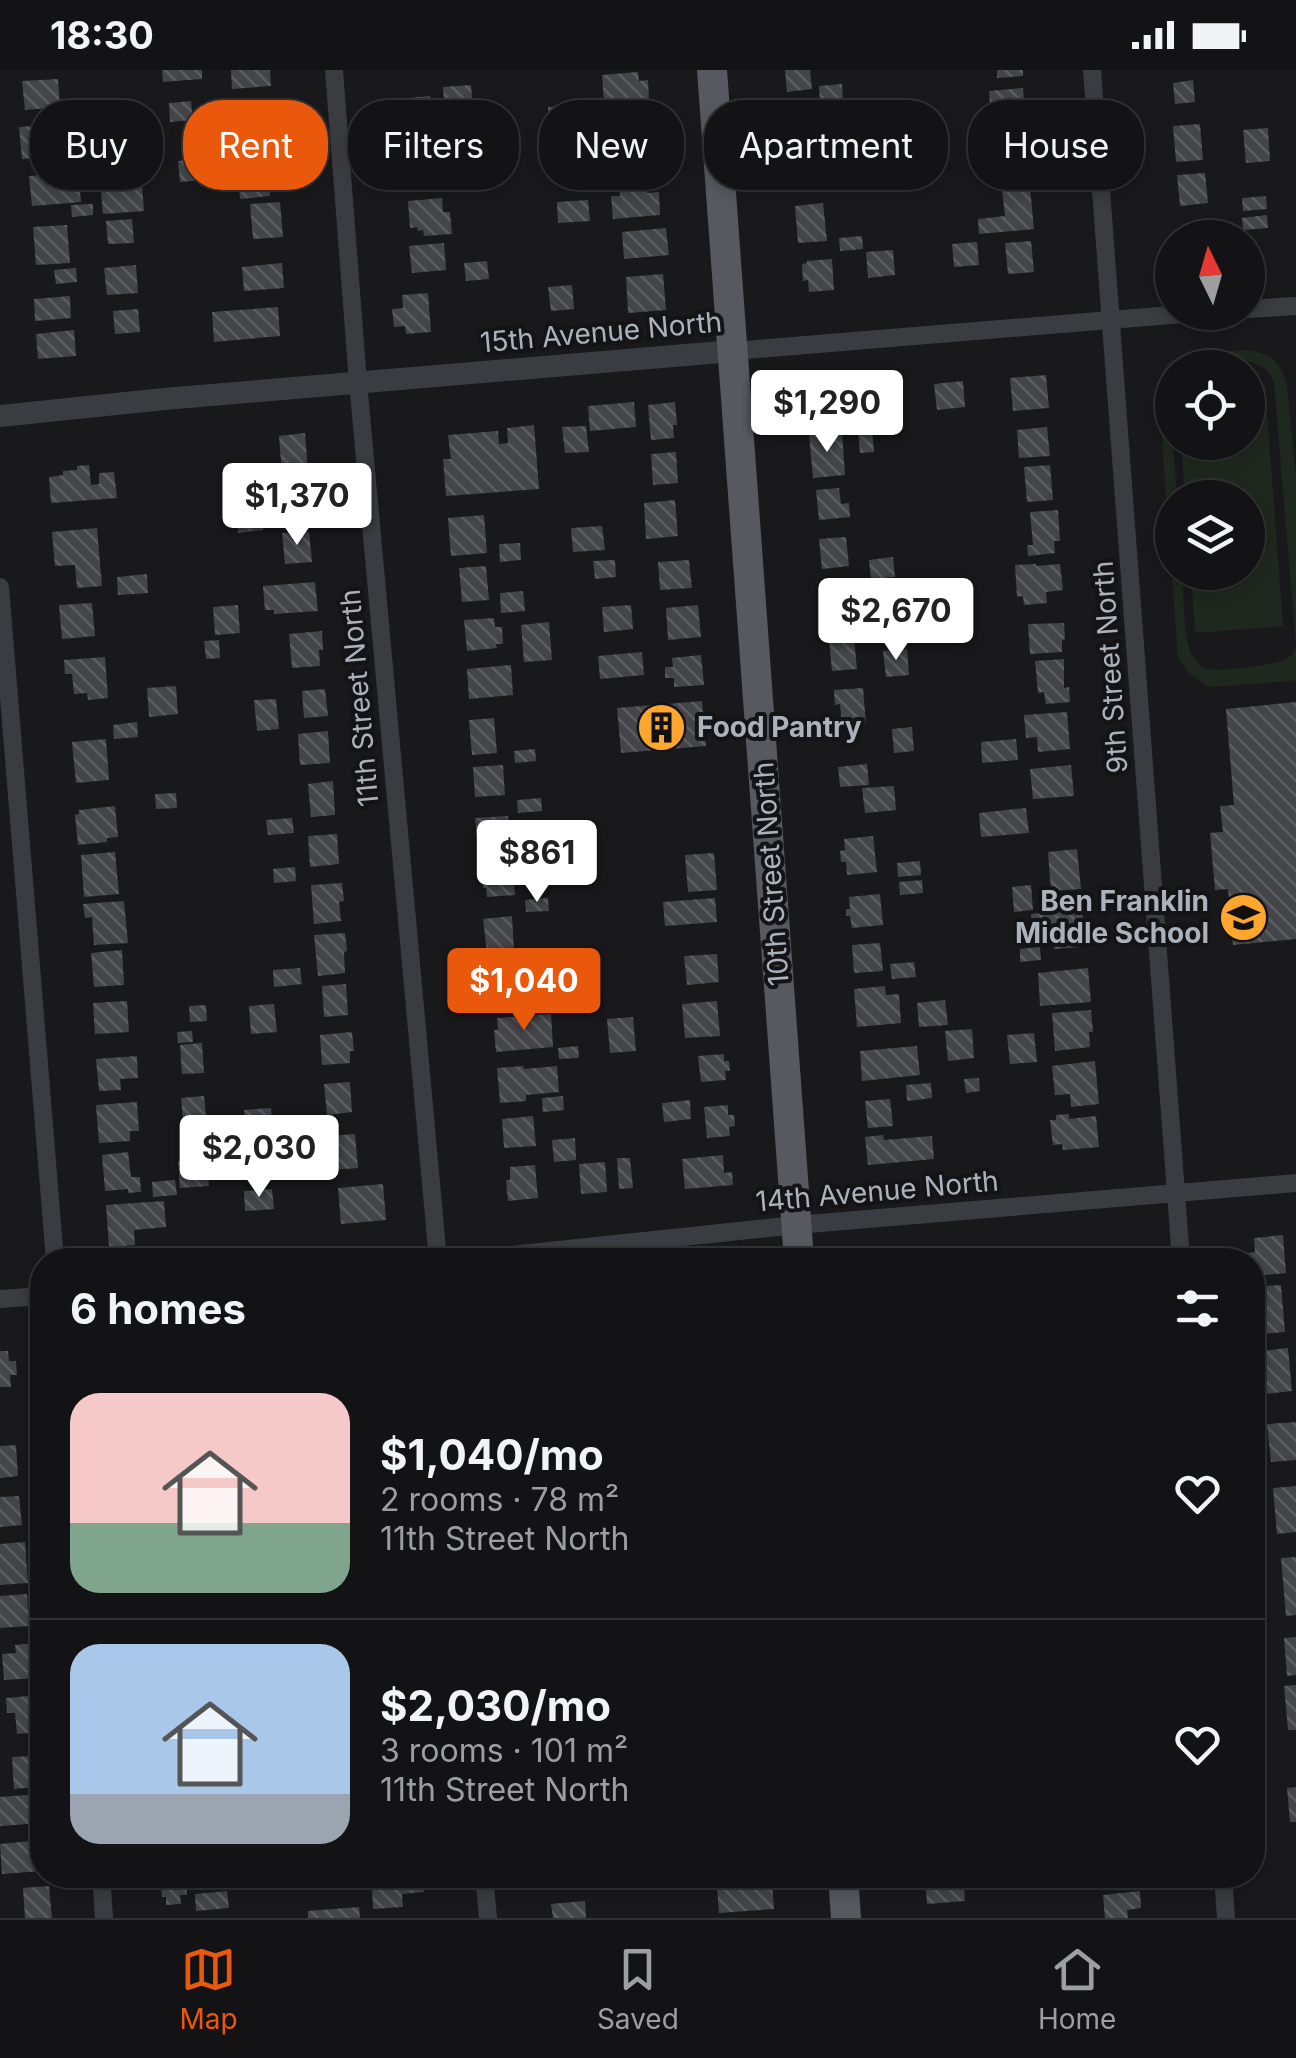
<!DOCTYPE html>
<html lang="en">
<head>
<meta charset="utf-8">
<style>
  body { margin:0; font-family:Inter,sans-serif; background:#202022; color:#f1f3f6; height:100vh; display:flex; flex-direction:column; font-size:38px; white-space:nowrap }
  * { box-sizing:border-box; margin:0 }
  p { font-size:32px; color:#9d9ea0 }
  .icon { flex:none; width:55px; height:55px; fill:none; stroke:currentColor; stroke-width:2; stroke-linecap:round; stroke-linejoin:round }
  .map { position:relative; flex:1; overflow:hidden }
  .side { position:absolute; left:30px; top:1178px; width:1235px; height:640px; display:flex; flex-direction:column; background:#131315; border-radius:40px; box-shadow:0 5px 15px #0003,0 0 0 2px #323234 }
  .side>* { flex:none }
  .banner { position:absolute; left:30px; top:30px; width:1238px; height:90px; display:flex; gap:20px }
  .needle { width:65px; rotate:355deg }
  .buttons { position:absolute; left:1155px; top:150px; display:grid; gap:20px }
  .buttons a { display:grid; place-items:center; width:110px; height:110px; border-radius:50%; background:#131315; box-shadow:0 5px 15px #0003,0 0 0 2px #323234; font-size:50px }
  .price { position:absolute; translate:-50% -85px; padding:0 22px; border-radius:10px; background:#fff; color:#222; font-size:32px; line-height:65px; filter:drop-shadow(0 2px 5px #0008) }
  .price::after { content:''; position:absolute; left:50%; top:60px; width:30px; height:22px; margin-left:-15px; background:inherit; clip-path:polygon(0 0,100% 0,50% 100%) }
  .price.selected { background:#ea580c; color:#fff }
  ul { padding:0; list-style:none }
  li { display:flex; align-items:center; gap:30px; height:250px; padding:0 40px }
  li+li { border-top:2px solid #323234 }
  li span { display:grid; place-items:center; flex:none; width:280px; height:200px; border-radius:30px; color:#555 }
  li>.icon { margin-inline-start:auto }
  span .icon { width:120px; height:120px; fill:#fffc; stroke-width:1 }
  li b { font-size:42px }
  h2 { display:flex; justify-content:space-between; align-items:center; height:120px; padding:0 40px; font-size:42px }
  .chip { padding:0 35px; border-radius:40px; background:#131315; box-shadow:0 5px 15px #0003,0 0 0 2px #323234; font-size:35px; line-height:90px }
  .chip.selected { background:#ea580c; color:#fff }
  .status { display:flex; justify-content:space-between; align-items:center; height:70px; padding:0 50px; background:#131315; direction:ltr }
  .status svg { height:28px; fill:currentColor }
  .tab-bar { display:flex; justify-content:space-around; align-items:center; height:140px; border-top:2px solid #323234; background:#131315; font-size:28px; color:#9d9ea0 }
  .tab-bar a { display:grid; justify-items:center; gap:5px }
  .tab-bar .selected { color:#ea580c }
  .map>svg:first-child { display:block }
  .park { fill:#1f281f; fill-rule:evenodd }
  .building { fill:url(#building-back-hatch) }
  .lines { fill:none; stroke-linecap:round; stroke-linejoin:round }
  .minor { stroke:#3a3c41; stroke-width:18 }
  .tertiary { stroke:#3a3c41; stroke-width:22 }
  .primary { stroke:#565960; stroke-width:30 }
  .labels { text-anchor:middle; stroke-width:8; stroke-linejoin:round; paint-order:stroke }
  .street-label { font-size:28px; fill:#abb2bc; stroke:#141417 }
  .poi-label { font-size:28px; font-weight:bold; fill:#abb2bc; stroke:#141417; text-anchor:start }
</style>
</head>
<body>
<div class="status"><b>18:30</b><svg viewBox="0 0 49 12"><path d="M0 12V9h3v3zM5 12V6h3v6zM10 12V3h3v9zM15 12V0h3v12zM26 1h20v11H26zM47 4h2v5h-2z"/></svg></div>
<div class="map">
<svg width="1296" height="1848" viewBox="0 0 1296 1848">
  <defs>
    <pattern id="building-back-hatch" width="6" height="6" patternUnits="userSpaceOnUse" patternTransform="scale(2.5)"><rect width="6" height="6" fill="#434549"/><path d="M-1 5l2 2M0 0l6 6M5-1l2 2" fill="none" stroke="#5b5d61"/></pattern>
  </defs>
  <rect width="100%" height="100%" fill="#19191c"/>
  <path class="park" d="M1245,280C1271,284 1280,289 1287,316L1296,408V608L1292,611L1208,617L1188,602L1178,588L1158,314C1161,306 1162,298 1170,292C1185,281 1225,282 1245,280ZM1243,291C1259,292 1269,298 1274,314L1296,575C1294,583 1295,583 1288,588C1277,595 1216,603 1204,598C1200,596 1195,590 1193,587C1183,572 1184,522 1182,503L1172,502V428L1177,427L1169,323L1172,312V298Z
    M1265,315L1283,556L1195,563L1191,503L1248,502V428L1185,427L1181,373L1248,372V316Z"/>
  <path class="building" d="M162,0H202V9L163,12Z
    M231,0H270L271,16L232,19Z
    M785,0H810L812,19L787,22Z
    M997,0H1023V6L997,8Z
    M638,2L639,11L648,10L649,30L604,33L602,5Z
    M58,9L60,37L25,40L22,11Z
    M1193,10L1195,32L1175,34L1173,13Z
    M842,14L843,31L820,33L819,16Z
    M471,15L472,28L444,30L443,17Z
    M1023,18L1025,43L991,46L989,21Z
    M430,26L433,63L401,66L398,29Z
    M191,31L193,50L170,52L169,33Z
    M819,34L821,64L796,66L794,50H788L787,37Z
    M877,34L880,69L858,71L855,36Z
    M573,35L574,51L549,53L548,37Z
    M271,40L273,67L237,70L235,43Z
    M651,50L654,92L627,95L623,52Z
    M70,53L71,69L91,67L93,95L68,97L67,81L58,82V86L22,89L19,57Z
    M1200,54L1203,90L1176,92L1173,56Z
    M1268,58L1270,91L1246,93L1243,60Z
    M1028,65L1032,100L1007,102L1004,67Z
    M440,77L442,105L401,109L399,81Z
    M277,80L279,101L268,102L270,126L240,129L236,84Z
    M892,81L895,110L870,112L867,83Z
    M841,85L844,111L796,115L794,89Z
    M205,88L206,110L180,112L178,91Z
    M78,102L81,132L32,136L29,106Z
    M1205,103L1208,133L1180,136L1177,105Z
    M646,105L647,123L659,122L660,145L613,149L611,126H620L619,107Z
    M142,116L144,141L103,144L101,120Z
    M1030,117L1034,159L979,164L978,149L1005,146L1002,120Z
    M1266,126L1267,139L1243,141L1242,128Z
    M442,128L443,142H450L452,164L424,166L423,160L418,161L417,157L410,158L408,131Z
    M588,130L590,151L558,153L557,132Z
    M280,132L283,167L253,169L250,134Z
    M823,133L827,171L798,173L795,136Z
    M93,134V145L72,147L71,135Z
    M1267,145L1268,158L1243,160L1242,148Z
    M132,149L134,173L108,174L106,151Z
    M67,155L70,193L36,195L33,157Z
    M1209,156L1210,168H1183L1182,159Z
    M666,158L669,185L624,189L622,162Z
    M862,166L863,179L840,181L839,168Z
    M1031,171L1034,202L1008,204L1005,173Z
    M977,172L979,195L954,197L952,174Z
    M444,173L446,200L412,203L409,176Z
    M893,180L895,205L868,208L866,182Z
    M832,189L834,220L809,222L808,210L803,211L802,194L807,193V191Z
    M487,191L489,209L466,211L464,193Z
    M282,193L284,218L244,221L242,197Z
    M136,195L138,223L107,225L104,198Z
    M76,198L77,212L56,214L54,200Z
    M663,204L666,240L628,243L626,207Z
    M572,215L574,239L551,241L548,217Z
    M428,223L431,262L406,264L405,256L394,257L392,239L403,238L402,225Z
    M70,226L71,248L35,251L34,229Z
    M278,237L280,266L214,272L212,242Z
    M138,239L140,262L115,264L113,241Z
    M74,260L76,286L38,289L36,264Z
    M1046,305L1049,338L1013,341L1010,308Z
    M865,307L867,332L857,333V339L839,341L840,349L805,352L804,335H809L807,316L837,314L839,328H844L843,309Z
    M963,311L965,337L937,340L934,314Z
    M634,332L636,357L590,361L588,336Z
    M675,332L677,355H673L674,368L651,370L648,335Z
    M534,355L539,419L446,426L443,389H451L448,365L498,361L499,374L508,373L507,358Z
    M586,356L589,382L565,383L562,357Z
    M1047,357L1050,386L1019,388L1017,360Z
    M872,359L874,382L860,383L858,361Z
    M842,362L845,405L813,408L809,365Z
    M305,363L308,401L282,403L279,366Z
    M676,382L678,413L653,415L651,384Z
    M89,395L91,415L99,414V403L114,402L117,428L51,433L49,407L63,405V401L77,400V396Z
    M1050,395L1053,430L1027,432L1024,397Z
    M306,413L308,442L279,445L276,415Z
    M839,418L841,434L849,433L850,447L819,450L816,420Z
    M675,430L678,466L646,469L644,433Z
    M262,440L263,460L238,463L237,442Z
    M1058,440L1060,471H1054L1055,483L1028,486L1027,475H1033L1030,442Z
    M484,445L487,483L451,486L448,448Z
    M602,456L605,480L573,482L571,458Z
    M97,458L102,516L77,518L75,495L55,496L52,462Z
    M309,462L312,492L285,494L282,463Z
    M846,467L849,496L822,499L819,469Z
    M520,473L521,490L500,492L499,474Z
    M893,487L895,507L871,509L869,490Z
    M615,490L616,507L595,509L593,491Z
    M689,490L692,518L660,520L658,492Z
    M1036,494V496L1060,494L1063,520L1046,522L1047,533L1024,535L1023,526L1017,527L1015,495Z
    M486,496L489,530L462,532L459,498Z
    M147,504L148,523L118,525L117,507Z
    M315,512L318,541L274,544V540H265L263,516Z
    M852,518V526H856L858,543L854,544L855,550L832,552L829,520Z
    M523,521L525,541L501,543L500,523Z
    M92,533L95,566L62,569L59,535Z
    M238,535L240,563L215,565L213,537Z
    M631,535L633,559L604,562L602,537Z
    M698,535L701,567L668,570L666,538Z
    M900,536L902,560L879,562L877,538Z
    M494,548L495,557H502L503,574H496L497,578L467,581L464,550Z
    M549,552L552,590L524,592L521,555Z
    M1064,553L1065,569L1062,570V582L1030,584L1028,554Z
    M322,561L323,580H319L320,596L292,598L289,564Z
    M854,568L857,599L832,601L829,570Z
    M219,570L220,588L206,589L204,571Z
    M907,579L909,605L886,607L883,581Z
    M642,582L644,605L600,609L598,586Z
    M701,585L704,615L674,617V608H665V597H673L672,588Z
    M105,587L108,628L88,630L87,623L74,624L72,604H65L64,590Z
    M1064,589V618L1069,617L1070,632L1046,634L1044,622L1038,623L1035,591Z
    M511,595L513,625L469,629L467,599Z
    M176,616L178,644L149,647L147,618Z
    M863,618L866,653L842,655L840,634L835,635L834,620Z
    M325,619L328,646L304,648L302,621Z
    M276,629L279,659L257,661L254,630Z
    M702,631L706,676L621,683L617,638Z
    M1296,632V869L1233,875L1228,819L1215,820L1210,763L1223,762L1220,736L1234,735L1226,639Z
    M1067,642L1070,679L1038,682L1037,667L1026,668L1024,645Z
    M494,648L497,683L472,685L469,650Z
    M137,652L138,667L114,669L113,655Z
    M912,657L914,681L894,683L892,659Z
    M328,661L330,693L300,695L298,664Z
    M106,669L109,710L76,713L72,672Z
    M1016,669L1018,690L982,693L981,672Z
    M535,679L536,691L515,693L514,681Z
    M867,694L869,715L840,717L838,697Z
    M503,695L505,725L475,727L473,697Z
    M1071,695L1074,726L1033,729L1030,699Z
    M333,711L335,745L311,747L308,714Z
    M894,716L896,740L865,743L862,718Z
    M176,723L177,738L156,739L155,724Z
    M541,728L542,741L518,743L517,730Z
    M115,736L118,767L107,768V772L78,775L75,745L79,744V740Z
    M1026,738L1029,763L981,767L979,743Z
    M508,746L510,778L478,780L475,748Z
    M292,748L294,763L268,765L266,750Z
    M337,764L339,794L310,797L308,766Z
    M873,766L877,802L847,805L846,792H841L840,781L845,780L844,769Z
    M1077,779L1081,819L1051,821L1048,782Z
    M115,782L119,824L84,827L81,785Z
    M714,783L717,820L688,822L685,785Z
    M920,791L921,805L898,807L897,793Z
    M512,796L515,825L487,827L486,818H483L481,799Z
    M295,797L296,811L274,813L273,799Z
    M922,810L923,823L900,825L899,812Z
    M342,813L344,831L339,832L341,851L314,854L311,815Z
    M1031,815L1033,840L1014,842L1012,817Z
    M880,824L883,855L852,858L850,846H846V839H850L849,827Z
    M548,828L549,841L526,842L525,830Z
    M715,828L717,852L665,856L663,832Z
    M124,831L128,873L94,875L92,847L85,848L83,834Z
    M1082,839L1084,855L1078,856L1080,877L1054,879L1053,862L1033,863L1031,844Z
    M512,846L514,881L487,883L483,849Z
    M345,863L347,881L344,882L345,903L318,906L314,865Z
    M880,873L883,901L854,903L852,875Z
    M1040,877L1041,890L1020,892V879Z
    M122,880L124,915L94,917L91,883Z
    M717,884L719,912L687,915L684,886Z
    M914,892L916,907L892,909L890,894Z
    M536,895V903H546L547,916L538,917V924L496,928L494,909L490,910L489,898Z
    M300,898L302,914L274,917L273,900Z
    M1088,898L1091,932L1040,936L1038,903Z
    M346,914L348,945L324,947L322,916Z
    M885,916L886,925L899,924L901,953L857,957L854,919Z
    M563,926V936L535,938L534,929Z
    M945,930L948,955L919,957L917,933Z
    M127,931L129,962L95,964L93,933Z
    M717,931L720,966L685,968L682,934Z
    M274,934L277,962L251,964L249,936Z
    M206,935L207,951L190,952L189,936Z
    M1091,940L1093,962H1089L1090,977L1055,981L1052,943Z
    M551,944L553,977L496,982L494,960H498L497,948Z
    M633,947L636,981L610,983L607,949Z
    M972,959L974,988L948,991L945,961Z
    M192,961L193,972L178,973L177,962Z
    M352,962L354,981H350V993L322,995L320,965Z
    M1034,963L1037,992L1010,994L1007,965Z
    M202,973L204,1003L182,1004L180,975Z
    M578,976L579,988L559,989L558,978Z
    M917,976L920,1005L862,1011L860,981Z
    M724,984V991H729L730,1001H725L726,1010L701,1012L698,986Z
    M137,986L138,1008L120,1009L121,1020L99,1021L96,989Z
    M1095,991L1099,1034L1071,1037L1070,1024L1055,1025L1052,996Z
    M523,996L524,999L557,996L559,1022L526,1025V1031L500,1033L497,998Z
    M979,1008L980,1021L966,1023L964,1009Z
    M350,1012L352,1042L327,1045L324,1014Z
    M931,1013L932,1028L907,1031L906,1015Z
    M204,1026L207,1057L184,1059L181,1028Z
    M563,1026L564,1040L543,1042L542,1028Z
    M890,1029L893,1056L868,1058L865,1031Z
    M690,1030L691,1049L664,1052L662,1033Z
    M137,1032L139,1061H130V1071L99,1073L96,1035Z
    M728,1035V1045H734L735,1056L729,1057L730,1066L707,1068L704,1037Z
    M271,1038L273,1061L246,1063L244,1040Z
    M1069,1044V1049L1096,1046L1099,1077L1063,1080L1062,1074L1053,1075L1050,1050H1056V1045Z
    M320,1045L321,1062L300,1063L299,1046Z
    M533,1046L536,1076L504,1078L502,1049Z
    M355,1064L358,1098L331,1100L330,1087L317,1088L316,1073L329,1072L328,1066Z
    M883,1065L884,1070L932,1066L934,1089L868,1095L865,1067Z
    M575,1068L576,1090L554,1092L552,1070Z
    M287,1069L288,1081L279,1082L280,1095L256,1097L254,1072Z
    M128,1082L131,1107H140L141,1122L128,1123V1119L105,1121L102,1085Z
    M723,1085L724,1103L732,1102L733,1115L685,1119L682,1089Z
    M207,1088L209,1116L180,1118L178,1091Z
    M617,1088H630L633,1118L619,1119Z
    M605,1092L607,1122L581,1124L579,1094Z
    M535,1095L538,1128L508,1131L506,1110H510V1097Z
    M175,1110L177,1125L153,1127L152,1112Z
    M383,1114L386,1150L341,1154L338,1118Z
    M272,1119L274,1139L245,1141L244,1121Z
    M164,1131L166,1157L134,1160L135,1175L109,1177L106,1135Z
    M1283,1165L1286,1203L1252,1206V1190H1249L1248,1183L1255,1182L1254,1168Z
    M1281,1215L1285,1262L1259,1264L1258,1247L1254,1248L1252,1217Z
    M1288,1278L1292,1321L1255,1325L1252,1291L1261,1290L1260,1281Z
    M0,1281H8L9,1291H16L17,1305H10L11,1317H0Z
    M1296,1352V1390L1271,1392L1267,1354Z
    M16,1375L18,1406L0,1408V1376Z
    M1296,1416V1462L1277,1464L1273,1418Z
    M19,1426L22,1455L0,1457V1427Z
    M25,1472L28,1513L0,1515V1474Z
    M1296,1487V1545L1286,1546L1281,1488Z
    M27,1524L29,1556L0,1558V1526Z
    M1296,1567V1605L1287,1606L1284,1568Z
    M36,1573L39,1608L4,1610L2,1584L16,1583L15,1575Z
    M1296,1615V1660H1288L1284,1616Z
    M41,1625L42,1662L17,1664L15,1643H7L6,1628Z
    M32,1686L35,1717L14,1719L12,1687Z
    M1296,1717V1752H1290L1287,1718Z
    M40,1724L42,1726V1753L0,1756V1727Z
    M42,1770V1801L2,1804L0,1774Z
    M160,1805H186L187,1825H180L181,1834L166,1835V1827H162Z
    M398,1805H423L424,1822L402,1824L403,1837L373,1839L372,1819L399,1817Z
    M560,1805H596V1811L561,1814Z
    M1105,1805H1142V1808L1106,1811Z
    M963,1807L965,1831L927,1834L925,1810Z
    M772,1812L774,1839L719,1843L717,1817Z
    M49,1816L52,1848H25L23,1818Z
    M227,1821L229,1838L196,1841L195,1824Z
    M1140,1821L1141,1838L1127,1840L1128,1848H1105L1103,1825Z
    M585,1831L586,1848H553L551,1834Z
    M359,1837L360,1848H308V1841Z"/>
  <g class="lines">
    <path class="minor" d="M334,0L358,312L438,1190
      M1092,0L1181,1190
      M1248,239L1296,236
      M733,281L1207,242
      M0,517L55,1190
      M464,1190L796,1155L1296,1113
      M0,1229L42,1226
      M101,1805L104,1848
      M484,1805L488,1848
      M1223,1805L1226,1848"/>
    <path class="tertiary" d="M0,346L164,329L733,281"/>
    <path class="primary" d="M712,0L799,1190
      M843,1805L846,1848"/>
  </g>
  <defs>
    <symbol id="building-disc" viewBox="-11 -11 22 22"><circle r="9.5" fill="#ffa62e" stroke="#141417"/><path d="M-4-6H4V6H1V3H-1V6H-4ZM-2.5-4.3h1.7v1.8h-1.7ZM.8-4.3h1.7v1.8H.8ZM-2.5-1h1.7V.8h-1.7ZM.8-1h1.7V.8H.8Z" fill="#111"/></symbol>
    <symbol id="school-disc" viewBox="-11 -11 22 22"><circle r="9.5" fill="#ffa62e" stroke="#141417"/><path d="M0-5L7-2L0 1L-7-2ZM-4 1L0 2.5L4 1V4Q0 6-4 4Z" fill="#111"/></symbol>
  </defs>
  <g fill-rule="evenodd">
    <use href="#building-disc" x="634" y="630" width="55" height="55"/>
    <use href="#school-disc" x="1216" y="820" width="55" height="55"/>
  </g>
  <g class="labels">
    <g class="street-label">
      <text transform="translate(601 262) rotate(-5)" y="10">15th Avenue North</text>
      <text transform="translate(1110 597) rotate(-94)" y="10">9th Street North</text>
      <text transform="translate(359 628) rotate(-95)" y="10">11th Street North</text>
      <text transform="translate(771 804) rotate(-94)" y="10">10th Street North</text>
      <text transform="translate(877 1121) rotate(-5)" y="10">14th Avenue North</text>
    </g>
    <g class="poi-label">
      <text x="697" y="667">Food Pantry</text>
      <text x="1209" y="841" text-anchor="end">Ben Franklin<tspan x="1209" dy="32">Middle School</tspan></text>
    </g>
  </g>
</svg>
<div class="buttons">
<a><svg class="needle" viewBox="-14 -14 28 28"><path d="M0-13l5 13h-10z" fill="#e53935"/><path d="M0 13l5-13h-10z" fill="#9d9ea0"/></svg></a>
<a><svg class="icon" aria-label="locate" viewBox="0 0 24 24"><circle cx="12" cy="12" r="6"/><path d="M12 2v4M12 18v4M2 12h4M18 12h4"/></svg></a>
<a><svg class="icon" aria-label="layers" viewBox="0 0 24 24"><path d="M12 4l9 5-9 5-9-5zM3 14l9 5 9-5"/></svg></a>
</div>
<b class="price" style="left:827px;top:385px">$1,290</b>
<b class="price" style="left:297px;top:478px">$1,370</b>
<b class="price" style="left:896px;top:593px">$2,670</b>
<b class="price" style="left:537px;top:835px">$861</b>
<b class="price selected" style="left:524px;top:963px">$1,040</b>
<b class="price" style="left:259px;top:1130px">$2,030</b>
<div class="banner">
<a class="chip">Buy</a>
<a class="chip selected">Rent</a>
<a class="chip">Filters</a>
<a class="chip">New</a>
<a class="chip">Apartment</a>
<a class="chip">House</a>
</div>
<section class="side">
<h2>6 homes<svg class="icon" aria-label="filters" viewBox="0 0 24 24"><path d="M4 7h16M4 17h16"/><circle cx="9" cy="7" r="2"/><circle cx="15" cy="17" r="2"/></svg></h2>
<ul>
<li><span style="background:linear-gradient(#f6c9c9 65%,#7fa58c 0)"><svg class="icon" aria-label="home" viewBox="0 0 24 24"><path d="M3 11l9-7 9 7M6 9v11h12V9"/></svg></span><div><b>$1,040/mo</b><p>2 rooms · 78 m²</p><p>11th Street North</p></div><svg class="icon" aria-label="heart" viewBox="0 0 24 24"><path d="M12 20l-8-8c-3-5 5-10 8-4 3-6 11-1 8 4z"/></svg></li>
<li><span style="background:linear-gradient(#a9c7e8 75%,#9aa5b1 0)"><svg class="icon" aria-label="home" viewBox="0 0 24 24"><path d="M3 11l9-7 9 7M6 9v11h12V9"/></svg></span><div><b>$2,030/mo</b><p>3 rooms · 101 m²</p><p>11th Street North</p></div><svg class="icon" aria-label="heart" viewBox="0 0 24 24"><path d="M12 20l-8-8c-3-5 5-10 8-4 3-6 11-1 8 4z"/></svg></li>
</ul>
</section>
</div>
<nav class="tab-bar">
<a class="selected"><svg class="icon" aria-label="map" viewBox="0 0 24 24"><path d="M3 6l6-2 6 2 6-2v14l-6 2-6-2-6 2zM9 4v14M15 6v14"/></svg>Map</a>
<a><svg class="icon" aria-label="saved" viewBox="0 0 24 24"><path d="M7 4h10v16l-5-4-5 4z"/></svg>Saved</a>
<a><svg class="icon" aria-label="home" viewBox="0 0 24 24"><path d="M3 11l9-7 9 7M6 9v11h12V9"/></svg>Home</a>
</nav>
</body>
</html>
